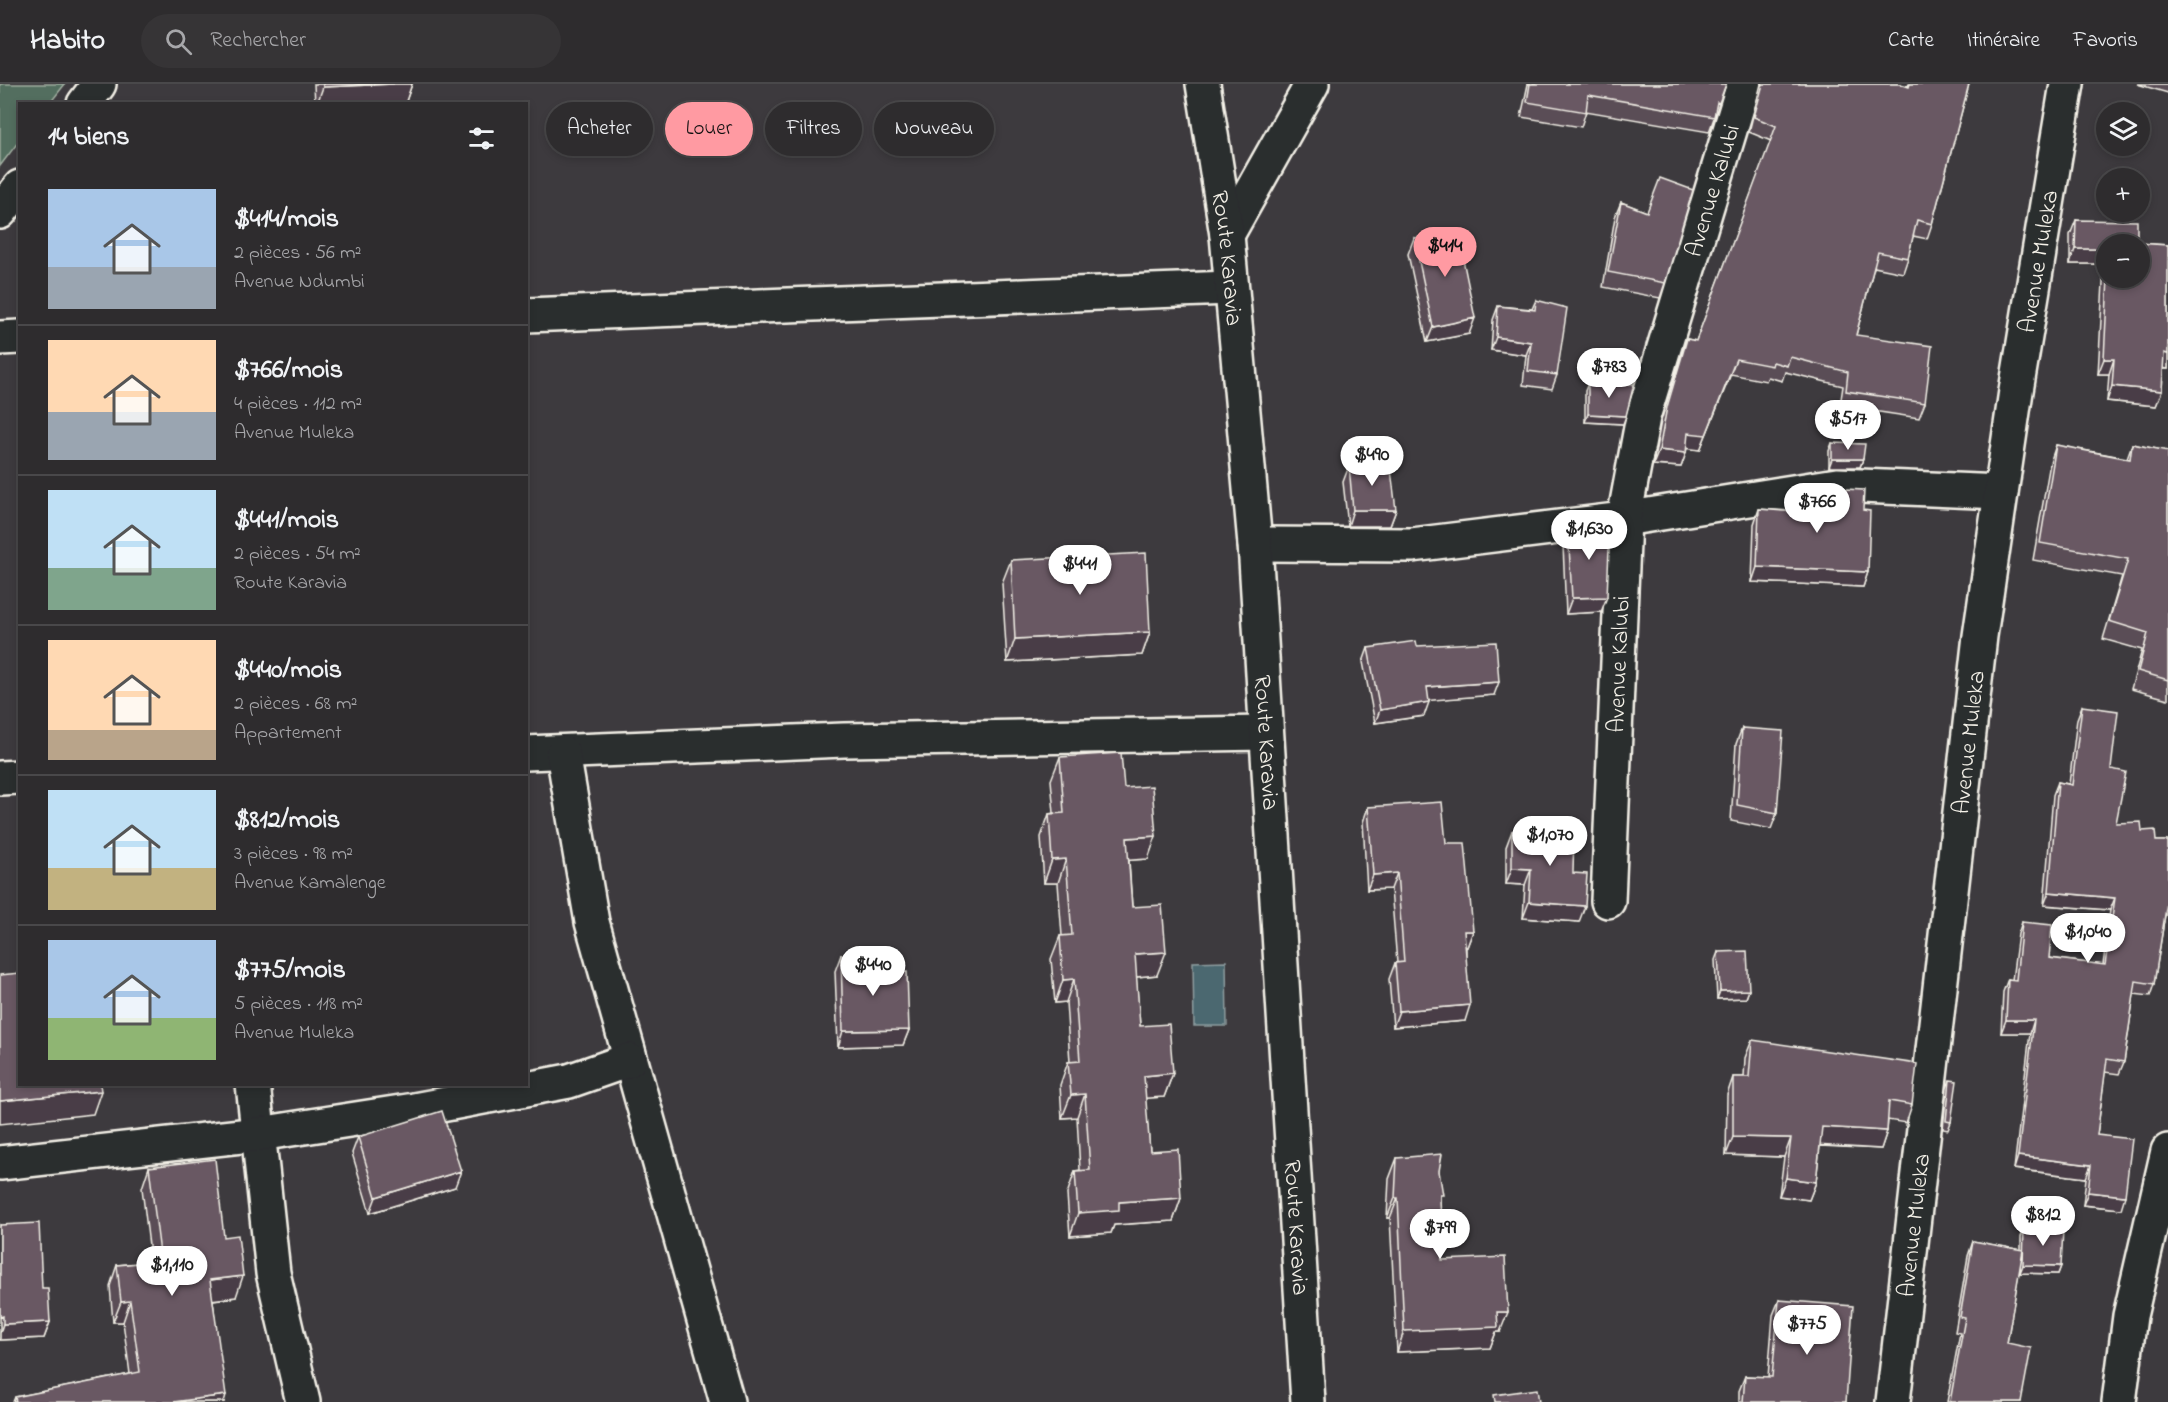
<!DOCTYPE html>
<html lang="fr">
<head>
<meta charset="utf-8">
<style>
  body { margin:0; font-family:"Indie Flower",sans-serif; background:#363436; color:#f1f3f6; height:100vh; display:flex; flex-direction:column; font-size:22px; white-space:nowrap }
  * { box-sizing:border-box; margin:0 }
  p { font-size:20px; color:#a7a7aa }
  .icon { flex:none; width:33px; height:33px; fill:none; stroke:currentColor; stroke-width:2; stroke-linecap:round; stroke-linejoin:round }
  .map { position:relative; flex:1; overflow:hidden }
  .details { position:absolute; left:18px; top:18px; width:510px; height:984px; display:flex; flex-direction:column; background:#2e2c2e; border-radius:0px; box-shadow:0 3px 9px #0003,0 0 0 2px #49484a }
  .details>* { flex:none }
  .guide { position:absolute; left:546px; top:18px; width:570px; height:54px; display:flex; gap:12px }
  .tools { position:absolute; left:2096px; top:18px; display:grid; gap:12px }
  .tools a { display:grid; place-items:center; width:54px; height:54px; border-radius:50%; background:#2e2c2e; box-shadow:0 3px 9px #0003,0 0 0 2px #49484a; font-size:30px }
  .price { position:absolute; translate:-50% -51px; padding:0 14px; border-radius:21px; background:#fff; color:#222; font-size:20px; line-height:39px; filter:drop-shadow(0 2px 3px #0008) }
  .price::after { content:''; position:absolute; left:50%; top:36px; width:18px; height:14px; margin-left:-9px; background:inherit; clip-path:polygon(0 0,100% 0,50% 100%) }
  .price.selected { background:#ff9aa2; color:#111 }
  ul { padding:0; list-style:none }
  li { display:flex; align-items:center; gap:18px; height:150px; padding:0 30px }
  li+li { border-top:2px solid #49484a }
  li span { display:grid; place-items:center; flex:none; width:168px; height:120px; border-radius:0px; color:#555 }
  li>.icon { margin-inline-start:auto }
  span .icon { width:72px; height:72px; fill:#fffc; stroke-width:1 }
  li b { font-size:26px }
  h2 { display:flex; justify-content:space-between; align-items:center; height:72px; padding:0 30px; font-size:26px }
  .chip { padding:0 21px; border-radius:27px; background:#2e2c2e; box-shadow:0 3px 9px #0003,0 0 0 2px #49484a; font-size:21px; line-height:54px }
  .chip.selected { background:#ff9aa2; color:#111 }
  header { display:flex; align-items:center; gap:36px; box-sizing:border-box; height:84px; padding:0 30px; background:#2e2c2e; border-bottom:2px solid #49484a }
  header strong { font-size:28px }
  nav { display:flex; gap:33px; margin-inline-start:auto; font-size:21px }
  .search { width:420px; height:54px; background:#363436; display:flex; align-items:center; gap:15px; box-sizing:border-box; padding:0 21px; border-radius:33px; color:#a7a7aa; font-size:22px }
  .map>svg:first-child { display:block }
  .green { fill:#526e5e; stroke:#a3b0a3; stroke-width:1.5 }
  .water { fill:#4b6770; stroke:#8f9ea0; stroke-width:1.5 }
  .lines { fill:none; stroke-linecap:round; stroke-linejoin:round }
  .street-casing { stroke:#f4f1e8; stroke-width:38 }
  .secondary-casing { stroke:#f4f1e8; stroke-width:38 }
  .street { stroke:#2a2d2e; stroke-width:33 }
  .secondary { stroke:#2a2d2e; stroke-width:33 }
  .wall { fill:#5a4d56; stroke:#f4f1e8; stroke-width:1.5; fill-rule:evenodd }
  .shaded-wall { fill:#4a3e46; stroke:#f4f1e8; stroke-width:1.5 }
  .building { fill:#695964; stroke:#f4f1e8; stroke-width:1.5 }
  .labels { text-anchor:middle; stroke-width:4.5; stroke-linejoin:round; paint-order:stroke }
  .street-label { font-size:24px; fill:#f4f1e8; stroke:#2a2d2e }
</style>
</head>
<body>
<header>
<strong>Habito</strong>
<div class="search"><svg class="icon" aria-label="search" viewBox="0 0 24 24"><circle cx="10" cy="10" r="6"/><path d="M15 15l6 6"/></svg>Rechercher</div>
<nav><a>Carte</a><a>Itinéraire</a><a>Favoris</a></nav>
</header>
<div class="map">
<svg width="2168" height="1318" viewBox="0 0 2168 1318">
  <rect width="100%" height="100%" fill="#3d3a3e"/>
  <filter id="ink" filterUnits="userSpaceOnUse"><feTurbulence type="fractalNoise" baseFrequency=".0167" numOctaves="2"/><feDisplacementMap in="SourceGraphic" scale="12" xChannelSelector="R" yChannelSelector="G"/><feConvolveMatrix kernelMatrix="1 2 1 2 8 2 1 2 1" color-interpolation-filters="sRGB"/></filter>
  <g filter="url(#ink)">
    <path class="green" d="M0,0H65L50,19L20,20L19,57L0,82Z"/>
    <path class="water" d="M1226,877L1227,942H1194L1193,878Z"/>
    <g class="lines">
      <defs>
        <g id="street">
          <path d="M84,20L99,0"/>
          <path d="M0,128L20,103"/>
          <path d="M1227,151L1312,0"/>
          <path d="M526,231L1230,204"/>
          <path d="M0,254L20,253"/>
          <path d="M1255,460L1412,461L1624,435L1837,401L2001,408"/>
          <path d="M526,669L844,656L1266,649"/>
          <path d="M563,669L592,838L727,1318"/>
          <path d="M0,694L20,693"/>
          <path id="s1" d="M1608,817L1624,435L1643,333L1744,0"/>
          <path d="M253,1000L273,1189L303,1318"/>
          <path d="M0,1079L259,1050L414,1026L569,997L629,976"/>
          <path id="s2" d="M1893,1318L1980,552L2016,307L2067,0"/>
          <path d="M2119,1318L2130,1232L2168,1067"/>
        </g>
        <g id="secondary">
          <path id="s3" d="M1203,0L1227,151L1255,460L1308,1318"/>
        </g>
      </defs>
      <use href="#street" class="street-casing"/>
      <use href="#secondary" class="secondary-casing"/>
      <use href="#street" class="street"/>
      <use href="#secondary" class="secondary"/>
    </g>
    <path class="wall" d="M314,0H412L405,20H315Z
      M1528,0H1726L1709,48L1586,27L1581,43L1521,33Z
      M1761,0H1900L1908,2L1909,0H1969L1932,140L1927,155L1913,152L1908,174L1903,189L1874,183L1856,251L1925,319L1919,334L1840,322L1843,302L1785,288L1782,297L1768,293L1766,297L1731,290L1700,366L1687,364L1686,369L1681,383L1653,381L1661,337L1682,270L1687,255L1696,257L1771,57L1749,48Z
      M2137,0H2168V9Z
      M1621,118L1647,128L1665,199L1660,214L1603,203L1615,133Z
      M2076,136L2137,159L2168,161V285H2163L2162,307L2156,322L2107,317L2109,290H2098L2104,180H2070V151ZM2106,160L2139,194H2106Z
      M1414,154L1469,250L1427,258L1408,170Z
      M1536,216L1557,291L1552,305L1523,301L1526,271L1491,266L1493,236L1498,222L1532,225Z
      M1588,299L1626,332L1623,340L1585,338V307Z
      M1832,359L1863,375L1860,383H1829V367Z
      M2132,360L2168,367V615L2131,605L2142,566L2103,555L2122,492L2033,476L2050,379L2056,361L2127,374Z
      M1349,382L1396,426L1390,442H1348L1343,398Z
      M1834,406L1863,426L1868,488L1863,503L1752,498L1754,440L1759,425L1792,427L1798,412L1833,410Z
      M1568,446L1601,528L1566,530L1563,461Z
      M1011,476L1150,548L1142,571L1007,578L1002,499Z
      M1417,562L1494,611L1428,616L1424,632L1375,639L1363,578L1368,564Z
      M2082,622L2111,685L2116,739L2142,747L2156,757H2168V831H2165L2154,900L2150,912L2134,910L2124,978L2119,990L2105,988L2097,1051L2121,1125L2083,1121L2086,1094L2014,1085L2030,949H2001L2003,908L2008,895L2012,896L2018,850L2022,838L2049,874L2103,881L2110,826L2044,821L2053,711L2058,698L2069,700L2077,635Z
      M1742,644L1777,729L1771,745L1731,737L1736,660Z
      M1060,673L1124,704L1148,775L1129,776L1132,823L1157,891L1136,893L1140,942L1173,989L1164,1013L1145,1014L1150,1067L1181,1114L1173,1137L1114,1141L1111,1149L1070,1152L1067,1110L1075,1087L1080,1086L1077,1033L1062,1034L1060,1001L1068,978H1070L1066,918L1055,919L1051,875L1060,852H1062L1058,799H1044L1041,753L1049,730L1054,729L1051,696Z
      M1368,723L1446,759L1473,847L1467,863H1466L1465,937L1393,943L1389,895L1395,879H1397L1391,805L1367,806L1363,738Z
      M1512,747L1573,789L1579,838L1523,834L1525,801L1506,800V763Z
      M1718,868L1749,906L1746,914L1717,915L1715,876Z
      M841,871L909,946L903,961L838,963L835,887Z
      M1752,956L1912,1021L1906,1039L1888,1036L1887,1047L1881,1065L1820,1062L1816,1098L1809,1116L1779,1112L1784,1073L1726,1071L1727,1011L1733,993H1744L1745,974Z
      M1950,996L1951,1038L1948,1046L1943,1045L1947,1004Z
      M358,1053L455,1103L370,1129L352,1069Z
      M1397,1074L1439,1087L1442,1176L1500,1248H1496L1490,1264L1397,1268L1390,1134H1387L1389,1095Z
      M149,1083L224,1153L236,1213L213,1216L224,1318H13L15,1313L130,1290L123,1238H113L110,1202L117,1181L151,1178L142,1104Z
      M0,1141L42,1204L50,1238L44,1254L0,1256Z
      M2024,1145L2061,1182L2058,1190L2020,1189V1182L2007,1259L2021,1318H1947L1960,1249L1955,1248L1968,1172L1973,1157L2021,1166V1153Z
      M1779,1216L1846,1318H1739V1307L1745,1292L1768,1293L1773,1231Z"/>
    <path class="shaded-wall" d="M394,0H412L405,20H317L323,3Z
      M2075,165H2106V175L2104,180H2070Z
      M1475,234L1469,250L1427,258L1433,243Z
      M1496,253L1531,258L1526,271L1491,266Z
      M2164,269L2168,270V285L2159,284Z
      M1736,275L1700,366L1683,364L1688,349Z
      M2104,275H2114L2109,290H2098Z
      M2112,302L2162,307L2156,322L2107,317Z
      M1588,330L1626,332L1623,340L1585,338Z
      M1659,366L1686,369L1681,383L1653,381Z
      M1832,375H1863L1860,383H1829Z
      M1353,426H1396L1390,442H1348Z
      M1757,483L1868,488L1863,503L1752,498Z
      M1607,513L1601,528L1566,530L1572,514Z
      M1150,548L1142,571L1007,578L1015,555Z
      M1499,598L1494,611L1422,617L1427,603Z
      M1429,618L1424,632L1375,639L1380,626Z
      M1156,752L1148,775L1119,777L1127,754Z
      M1066,775L1058,799H1044L1052,776Z
      M1512,784L1531,785L1525,801L1506,800Z
      M1397,789L1391,805L1367,806L1373,791Z
      M2049,808L2115,814L2110,826L2044,821Z
      M1529,818L1585,822L1579,838L1523,834Z
      M1464,847H1473L1467,863H1459Z
      M1166,868L1157,891L1126,894L1135,870Z
      M1074,895L1066,918L1055,919L1063,896Z
      M1749,906L1746,914L1717,915L1720,907Z
      M1470,921L1465,937L1393,943L1399,927Z
      M2006,936H2034L2030,949H2001Z
      M909,946L903,961L838,963L843,947Z
      M1173,989L1164,1013L1135,1015L1144,992Z
      M101,1007L93,1030L0,1040V1017Z
      M1085,1010L1077,1033L1062,1034L1071,1011Z
      M1822,1043L1887,1047L1881,1065L1815,1061Z
      M1733,1053L1791,1054L1784,1073L1726,1071Z
      M2018,1072L2091,1081L2086,1094L2014,1085Z
      M461,1087L455,1103L370,1129L376,1113Z
      M1786,1094L1816,1098L1809,1116L1779,1112Z
      M2088,1108L2125,1112L2121,1125L2083,1121Z
      M1181,1114L1173,1137L1114,1141L1111,1149L1070,1152L1078,1129L1119,1118Z
      M1395,1114H1398L1390,1134H1387Z
      M2023,1181L2061,1182L2058,1190L2020,1189Z
      M243,1192L236,1213L202,1217L210,1196Z
      M130,1217L123,1238H113L121,1218Z
      M1497,1228H1508L1500,1248H1496L1490,1264L1397,1268L1404,1247Z
      M50,1238L44,1254L0,1256V1249L3,1240Z
      M226,1311L224,1318H173Z"/>
    <path class="building" d="M323,0H394L323,3Z
      M1530,0H1726L1719,19L1717,18L1714,33L1588,11L1586,28L1527,18Z
      M1763,0H1900L1909,3L1910,0H1969L1932,140L1917,136L1908,174L1878,168L1856,251L1932,262L1925,319L1846,307L1848,288L1790,273L1787,282L1773,278L1772,282L1736,275L1706,351L1688,349L1686,369L1659,366L1667,323L1687,255L1696,257L1776,42L1754,33Z
      M1660,94L1693,106L1665,199L1608,188L1621,118L1647,128Z
      M2076,136L2137,137V159L2168,161V270L2164,269L2162,307L2112,302L2114,275H2104L2108,194H2139V160H2106V165H2075Z
      M1457,146L1475,234L1433,243L1414,154Z
      M1536,216L1567,224L1557,291L1528,287L1531,258L1496,253L1498,222L1535,226Z
      M1588,299L1634,300L1626,332L1588,330Z
      M1832,359L1865,360L1863,375H1832Z
      M2132,360L2168,367V596L2138,587L2148,549L2109,537L2128,475L2040,459L2056,361L2130,375Z
      M1390,378L1396,426H1353L1349,382Z
      M1844,405L1864,406L1863,426L1870,427L1868,488L1757,483L1759,425L1795,428L1798,412L1820,409L1834,410V406Z
      M1610,440L1607,513L1572,514L1568,446Z
      M1146,469L1150,548L1015,555L1011,476Z
      M1416,557L1417,562L1496,558L1499,598L1427,603L1429,618L1380,626L1368,564Z
      M2082,622L2118,627L2111,685L2126,688L2116,739L2141,738L2142,747L2155,746L2156,757H2168V818H2167L2154,900L2136,897L2124,978L2107,975L2097,1051L2132,1055L2125,1112L2088,1108L2091,1081L2018,1072L2034,936H2006L2008,895L2016,896L2022,838L2052,841L2049,874L2105,881L2115,814L2049,808L2058,698L2072,701Z
      M1742,644L1783,647L1777,729L1737,721Z
      M1121,669L1124,704L1152,702L1156,752L1127,754L1132,823L1162,821L1166,868L1135,870L1140,942L1169,940L1173,989L1144,992L1150,1067L1178,1065L1181,1114L1119,1118V1126L1078,1129L1075,1087L1090,1086L1085,1010L1071,1011L1068,978L1080,977L1074,895L1063,896L1060,852L1072,851L1066,775L1052,776L1049,730L1064,729L1060,673Z
      M1442,718L1446,759H1465L1473,847H1464L1470,921L1399,927L1395,879L1404,878L1397,789L1373,791L1368,723Z
      M1512,747L1574,748L1573,789L1587,790L1585,822L1529,818L1531,785L1512,784Z
      M1747,867L1749,906L1720,907L1718,868Z
      M871,870L872,889L907,888L909,946L843,947L841,871Z
      M20,889V1000H100L101,1007L0,1017V891Z
      M1752,956L1917,980L1912,1021L1889,1017L1887,1047L1822,1043L1816,1098L1786,1094L1791,1054L1733,1053V993H1749Z
      M1950,996L1957,997L1951,1038L1946,1037Z
      M442,1027L461,1087L376,1113L358,1053Z
      M1442,1070L1439,1087L1443,1111H1440L1442,1176L1505,1173L1508,1228H1497L1498,1243L1404,1247L1398,1114H1395L1397,1074Z
      M215,1075L224,1153L238,1151L243,1192L210,1196L226,1311L173,1318H16L15,1313L140,1288L130,1217L121,1218L117,1181L161,1177L149,1083Z
      M39,1139L42,1204H48L50,1238L3,1240V1232L0,1233V1141Z
      M2024,1145L2063,1146L2061,1182L2023,1181Z
      M1973,1157L2023,1166L2007,1259L2031,1264L2021,1318H1950L1965,1234L1960,1233Z
      M1779,1216L1853,1222L1846,1318H1743L1745,1292L1772,1293Z
      M1537,1305L1539,1318H1495L1494,1311Z"/>
  </g>
  <g class="labels">
    <g class="street-label">
      <text dy="8" stroke="none"><textPath href="#s1" startOffset="723">Avenue Kalubi</textPath></text>
      <text dy="8" stroke="none"><textPath href="#s3" startOffset="176">Route Karavia</textPath></text>
      <text dy="8" stroke="none"><textPath href="#s2" startOffset="1150">Avenue Muleka</textPath></text>
      <text dy="8" stroke="none"><textPath href="#s1" startOffset="237">Avenue Kalubi</textPath></text>
      <text dy="8" stroke="none"><textPath href="#s2" startOffset="664">Avenue Muleka</textPath></text>
      <text dy="8" stroke="none"><textPath href="#s3" startOffset="662">Route Karavia</textPath></text>
      <text dy="8" stroke="none"><textPath href="#s2" startOffset="178">Avenue Muleka</textPath></text>
      <text dy="8" stroke="none"><textPath href="#s3" startOffset="1148">Route Karavia</textPath></text>
    </g>
  </g>
</svg>
<div class="tools">
<a><svg class="icon" aria-label="layers" viewBox="0 0 24 24"><path d="M12 4l9 5-9 5-9-5zM3 14l9 5 9-5"/></svg></a>
<a>+</a>
<a>−</a>
</div>
<b class="price selected" style="left:1445px;top:194px">$414</b>
<b class="price" style="left:1609px;top:315px">$783</b>
<b class="price" style="left:1848px;top:367px">$517</b>
<b class="price" style="left:1372px;top:403px">$490</b>
<b class="price" style="left:1817px;top:450px">$766</b>
<b class="price" style="left:1589px;top:477px">$1,630</b>
<b class="price" style="left:1080px;top:512px">$441</b>
<b class="price" style="left:1550px;top:783px">$1,070</b>
<b class="price" style="left:2088px;top:880px">$1,040</b>
<b class="price" style="left:873px;top:913px">$440</b>
<b class="price" style="left:2043px;top:1163px">$812</b>
<b class="price" style="left:1440px;top:1176px">$799</b>
<b class="price" style="left:172px;top:1213px">$1,110</b>
<b class="price" style="left:1807px;top:1272px">$775</b>
<div class="guide">
<a class="chip">Acheter</a>
<a class="chip selected">Louer</a>
<a class="chip">Filtres</a>
<a class="chip">Nouveau</a>
</div>
<section class="details">
<h2>14 biens<svg class="icon" aria-label="filters" viewBox="0 0 24 24"><path d="M4 7h16M4 17h16"/><circle cx="9" cy="7" r="2"/><circle cx="15" cy="17" r="2"/></svg></h2>
<ul>
<li><span style="background:linear-gradient(#a9c7e8 65%,#9aa5b1 0)"><svg class="icon" aria-label="home" viewBox="0 0 24 24"><path d="M3 11l9-7 9 7M6 9v11h12V9"/></svg></span><div><b>$414/mois</b><p>2 pièces · 56 m²</p><p>Avenue Ndumbi</p></div></li>
<li><span style="background:linear-gradient(#ffd9b3 60%,#9aa5b1 0)"><svg class="icon" aria-label="home" viewBox="0 0 24 24"><path d="M3 11l9-7 9 7M6 9v11h12V9"/></svg></span><div><b>$766/mois</b><p>4 pièces · 112 m²</p><p>Avenue Muleka</p></div></li>
<li><span style="background:linear-gradient(#bfe0f5 65%,#7fa58c 0)"><svg class="icon" aria-label="home" viewBox="0 0 24 24"><path d="M3 11l9-7 9 7M6 9v11h12V9"/></svg></span><div><b>$441/mois</b><p>2 pièces · 54 m²</p><p>Route Karavia</p></div></li>
<li><span style="background:linear-gradient(#ffd9b3 75%,#b9a48a 0)"><svg class="icon" aria-label="home" viewBox="0 0 24 24"><path d="M3 11l9-7 9 7M6 9v11h12V9"/></svg></span><div><b>$440/mois</b><p>2 pièces · 68 m²</p><p>Appartement</p></div></li>
<li><span style="background:linear-gradient(#bfe0f5 65%,#c2b280 0)"><svg class="icon" aria-label="home" viewBox="0 0 24 24"><path d="M3 11l9-7 9 7M6 9v11h12V9"/></svg></span><div><b>$812/mois</b><p>3 pièces · 98 m²</p><p>Avenue Kamalenge</p></div></li>
<li><span style="background:linear-gradient(#a9c7e8 65%,#8fb573 0)"><svg class="icon" aria-label="home" viewBox="0 0 24 24"><path d="M3 11l9-7 9 7M6 9v11h12V9"/></svg></span><div><b>$775/mois</b><p>5 pièces · 118 m²</p><p>Avenue Muleka</p></div></li>
</ul>
</section>
</div>
</body>
</html>
